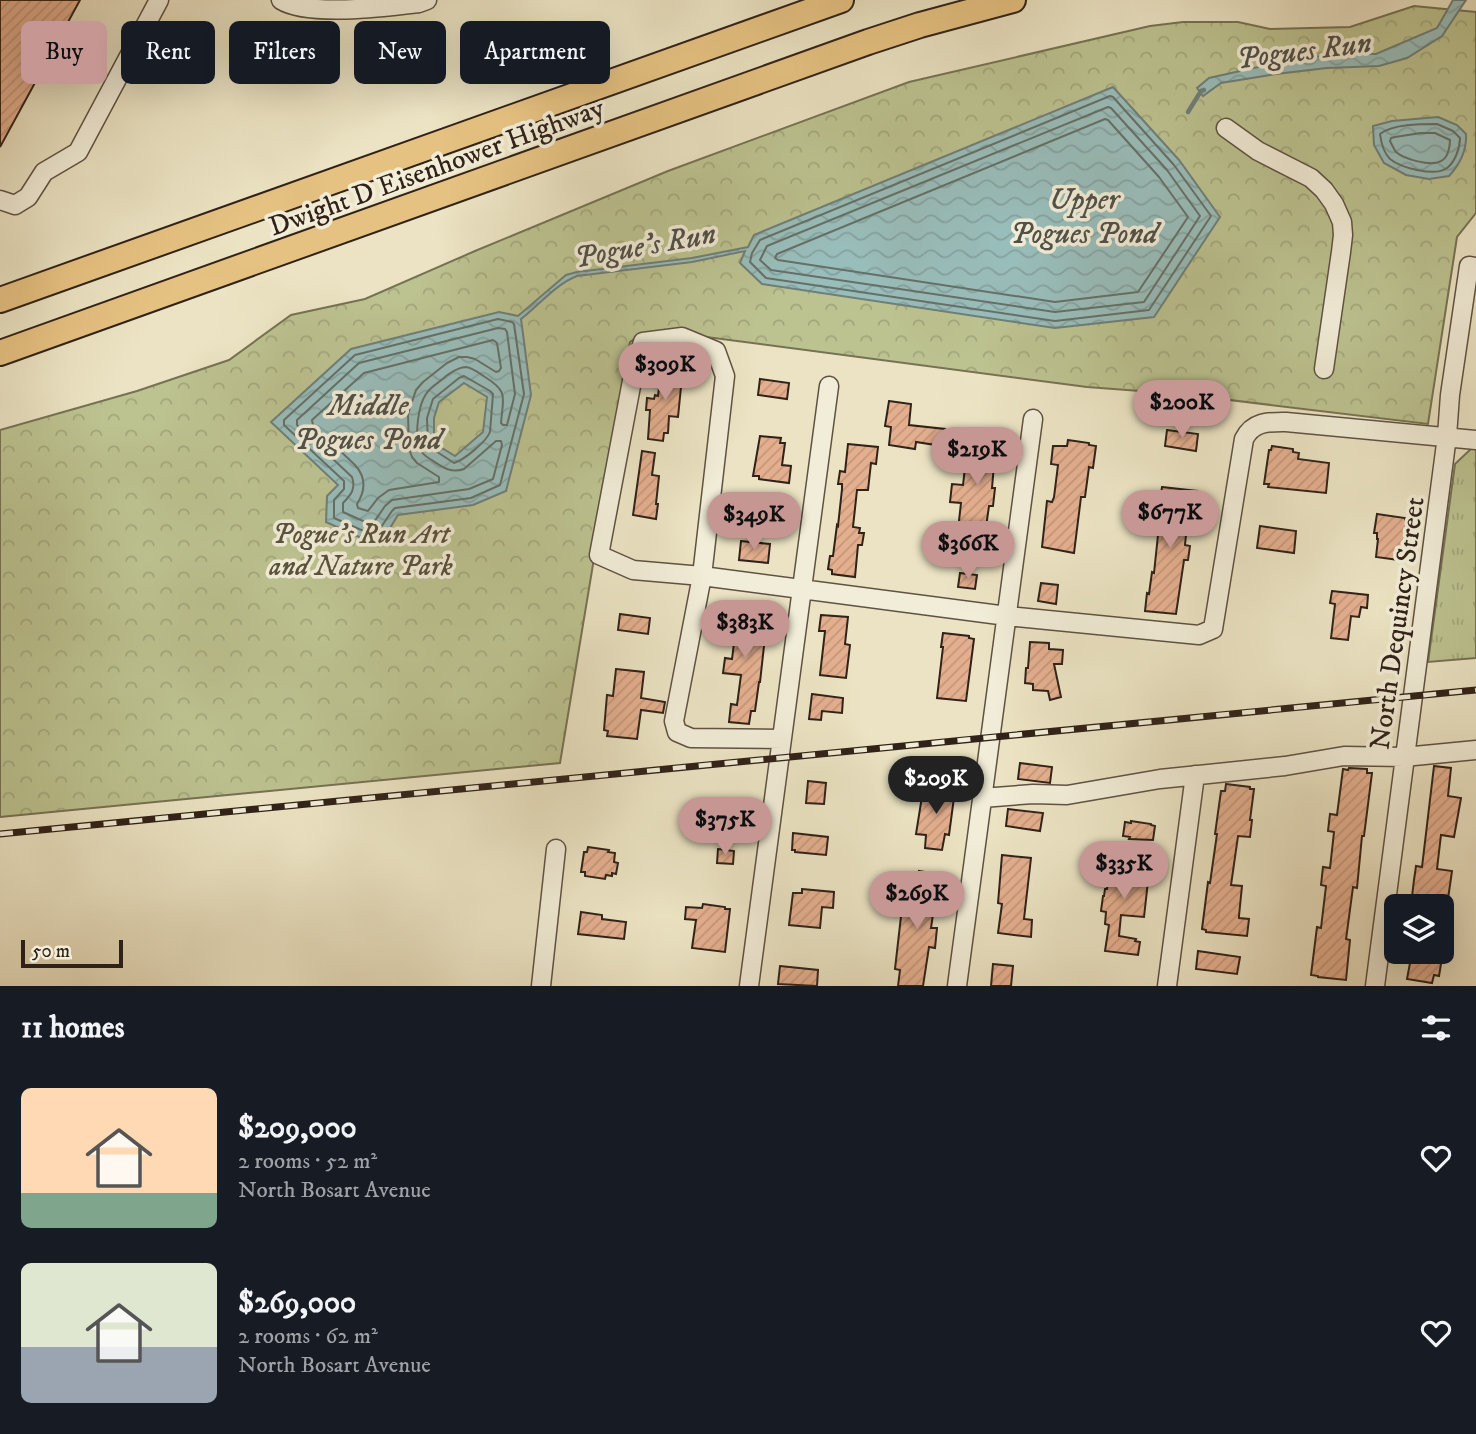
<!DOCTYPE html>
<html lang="en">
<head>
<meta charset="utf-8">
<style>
  body { margin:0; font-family:"IM FELL DW Pica",serif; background:#20242c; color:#f1f3f6; height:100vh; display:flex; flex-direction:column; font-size:26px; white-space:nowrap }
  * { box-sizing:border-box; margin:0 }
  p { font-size:23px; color:#9ea1a6 }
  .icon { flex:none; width:38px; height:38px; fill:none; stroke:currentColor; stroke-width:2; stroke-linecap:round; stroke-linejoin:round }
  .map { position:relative; height:986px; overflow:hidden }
  .panel { display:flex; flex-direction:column; background:#171b24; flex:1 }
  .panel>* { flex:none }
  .banner { position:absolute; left:21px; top:21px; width:700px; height:63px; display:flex; gap:14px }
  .tools { position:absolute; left:1384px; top:894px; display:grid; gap:14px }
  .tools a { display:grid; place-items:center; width:70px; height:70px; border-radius:10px; background:#171b24; box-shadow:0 7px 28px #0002; font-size:35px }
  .scale { position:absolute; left:21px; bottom:18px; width:102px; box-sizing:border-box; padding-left:7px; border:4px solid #302218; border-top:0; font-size:19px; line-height:24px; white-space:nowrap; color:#302218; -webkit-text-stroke:5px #f2edd8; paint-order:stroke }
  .price { position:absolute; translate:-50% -60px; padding:0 16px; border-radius:24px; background:#c59692; color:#111; font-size:23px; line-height:46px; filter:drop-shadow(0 2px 4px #0008) }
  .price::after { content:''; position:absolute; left:50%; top:42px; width:21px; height:16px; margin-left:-10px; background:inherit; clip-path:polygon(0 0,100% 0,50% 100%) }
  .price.current { background:#222; color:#fff }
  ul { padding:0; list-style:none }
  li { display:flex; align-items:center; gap:21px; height:175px; padding:0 21px }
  li span { display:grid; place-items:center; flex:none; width:196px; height:140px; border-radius:10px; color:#555 }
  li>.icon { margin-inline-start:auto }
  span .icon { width:84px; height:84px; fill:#fffc; stroke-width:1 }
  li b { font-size:30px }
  h2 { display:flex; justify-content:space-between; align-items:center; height:84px; padding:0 21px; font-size:30px }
  .chip { padding:0 24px; border-radius:10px; background:#171b24; box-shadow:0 7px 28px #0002; font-size:24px; line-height:63px }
  .chip.current { background:#c59692; color:#111 }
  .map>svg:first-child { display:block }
  .grass { fill:url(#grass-tufts); stroke:#767254; stroke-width:2 }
  .park { fill:url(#park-crowns); stroke:#767254; stroke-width:2 }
  .water { fill:url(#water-waves); stroke:#6f7f79; stroke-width:2; fill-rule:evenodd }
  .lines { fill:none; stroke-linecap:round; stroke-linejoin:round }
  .shore { stroke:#647069; stroke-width:2 }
  .stream { stroke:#6f7f79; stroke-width:4.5 }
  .building { fill:url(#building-hatch); stroke:#302218; stroke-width:2 }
  .minor-casing { stroke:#5f5243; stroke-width:21 }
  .highway-casing { stroke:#302218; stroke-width:28 }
  .minor { stroke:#f2edd8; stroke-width:18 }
  .highway { stroke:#e6c282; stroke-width:24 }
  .rail-casing { stroke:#302218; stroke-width:7 }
  .rail { stroke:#f2edd8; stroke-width:4.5; stroke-dasharray:13; stroke-linecap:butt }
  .labels { text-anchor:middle; stroke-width:7; stroke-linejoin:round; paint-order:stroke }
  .street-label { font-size:28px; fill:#302218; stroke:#f2edd8 }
  .park-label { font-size:28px; font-style:italic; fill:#5a523c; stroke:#f2edd8 }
  .water-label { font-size:30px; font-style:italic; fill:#505049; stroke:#f2edd8 }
</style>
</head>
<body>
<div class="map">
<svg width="1476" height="986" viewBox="0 0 1476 986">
  <defs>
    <pattern id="grass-tufts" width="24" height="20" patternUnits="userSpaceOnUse" patternTransform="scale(1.75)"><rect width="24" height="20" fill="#bcc290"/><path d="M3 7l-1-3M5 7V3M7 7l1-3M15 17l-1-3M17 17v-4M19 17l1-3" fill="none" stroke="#a2a67b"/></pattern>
    <pattern id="park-crowns" width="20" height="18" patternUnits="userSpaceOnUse" patternTransform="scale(1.75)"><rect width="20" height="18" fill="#bcc290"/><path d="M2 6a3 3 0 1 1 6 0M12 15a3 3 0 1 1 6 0" fill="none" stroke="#a2a67b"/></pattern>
    <pattern id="water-waves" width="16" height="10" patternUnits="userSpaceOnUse" patternTransform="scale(1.75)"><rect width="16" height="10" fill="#99bdba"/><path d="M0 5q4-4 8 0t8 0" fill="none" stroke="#84a29f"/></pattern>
    <pattern id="building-hatch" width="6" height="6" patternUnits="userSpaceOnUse" patternTransform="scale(1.75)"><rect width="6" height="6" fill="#e4af8f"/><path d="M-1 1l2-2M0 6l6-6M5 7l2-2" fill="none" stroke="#c4967b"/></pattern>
  </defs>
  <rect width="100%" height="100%" fill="#ebe3c3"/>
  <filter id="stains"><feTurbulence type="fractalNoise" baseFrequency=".00286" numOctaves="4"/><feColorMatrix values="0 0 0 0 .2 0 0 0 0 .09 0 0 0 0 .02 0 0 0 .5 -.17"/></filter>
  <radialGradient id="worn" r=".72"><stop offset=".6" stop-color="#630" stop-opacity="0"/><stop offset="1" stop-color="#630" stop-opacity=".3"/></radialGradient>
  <path class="grass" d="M1474,446H1476V658L1428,662L1455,464Z"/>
  <path class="park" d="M1414,6L1476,12V213L1457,237L1428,424L1180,394L1087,387L691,335L637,337L630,342L560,763L0,817V430L137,391L229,360L291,315L365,299L475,251L668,171L909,82L1150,26L1183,22H1238L1270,29L1350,27Z"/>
  <path class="water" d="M1453,0H1466L1442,36L1407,58L1379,66L1327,68L1276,74L1221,83L1203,96L1197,88L1209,78L1272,64L1333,54H1376L1437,28Z
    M1113,87L1179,160L1220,217L1154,317L1055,328L762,284L740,263L745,251L692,262L577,276C556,284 539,305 521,319L531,395L506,491L473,505L398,515L379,546L326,522L327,496L338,485L271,422L351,349L499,312L518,316L566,275L577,272L692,258L748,247L754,235ZM464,383L487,397L483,432L455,456L434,443V418L439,402Z
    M1438,117L1457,125L1466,134C1467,151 1460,164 1449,176L1429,179L1406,175L1384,163L1374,145L1373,126L1392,121Z"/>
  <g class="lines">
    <path class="shore" d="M1110,96L1113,97L1174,165L1211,216L1149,310L1055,321L766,278L750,262L752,253L760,240Z
      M1108,107L1111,108L1167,170L1200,216L1144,302L1055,312L771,270L760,260L767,246Z
      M1105,119L1108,120L1159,177L1188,217L1138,292L1055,302L778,260L775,258L777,254Z
      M1437,124L1453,131L1460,138C1460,148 1455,162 1447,168C1435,177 1401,168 1390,159C1384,153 1381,142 1380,134C1392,124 1421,124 1437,124Z
      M1421,133H1435L1450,140C1450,147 1448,158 1441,161C1431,167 1404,159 1396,152C1395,151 1391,143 1390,141L1391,138L1395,137Z
      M498,319L512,322L514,324L524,394L500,485L471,498L395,508L392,511L375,536L334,518V500L344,489V481L284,425V420L355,355Z
      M498,328L505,329L507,332L515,394L507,425H503L501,423C503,397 509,392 485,377C479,373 473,368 466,367C458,367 452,372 446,376C440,382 430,387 426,394C418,406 415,433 419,447C421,453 425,456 430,459C441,466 450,474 464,469L496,441H501L502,445L493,479L469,489L392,500L385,506L372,525L343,512V503C351,495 356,489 352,477L297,425V420L359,363Z
      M493,340L497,343L501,368L499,371L496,372L475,359L467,357H459L447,363L423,382L416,390L408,414L409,449L412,457L417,463L439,477V482L389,490L378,498L368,511L358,508L357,504C366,490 366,477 355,465L313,425L312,420L364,373Z
      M464,376L490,391L493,394L490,432C486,442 464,460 454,463L428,446L427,418L433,399L459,378Z"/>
    <path class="stream" d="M1188,112L1201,91L1204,90"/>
  </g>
  <path class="building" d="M0,0H80L0,147Z
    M662,365L683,367L678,417L669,416L668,433H664L663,441L648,439L650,410H646L647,398L654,399L655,395L658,396Z
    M760,379L789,383L787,399L758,395Z
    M889,401L911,404L909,425L945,429L942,446L916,442L915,449L889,445L891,427L885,426Z
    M1167,430L1198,434L1196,451L1165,446Z
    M981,433L999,435L997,454L995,453L992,488H995L993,506H989L985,534L958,530L961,503L950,502L952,484L963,485L966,459L977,460Z
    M760,436L781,438L780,443H785L782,465L791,466L789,483L759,479V476H753Z
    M1068,440L1089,443V445L1096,446L1093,468L1089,467L1085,497H1081L1074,553L1042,547L1047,501L1052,502L1054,497L1058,465L1051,464L1053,446H1067Z
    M848,444L878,447L876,464L871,463L868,490H857L853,527L860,528L859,533H864L862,545H858L855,577L832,574V570L828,569L830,556H833L837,525L838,526L842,489V484H838L840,471L845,472Z
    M1272,446L1293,449V452L1299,453L1298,459L1329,463L1326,493L1268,487L1269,484H1264L1269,450H1271Z
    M642,451L655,453L652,475L659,476L656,504H658L656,519L633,515Z
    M1162,487L1197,491L1195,507L1189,506L1185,545L1190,546L1188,560H1184L1176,614L1145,611L1147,593L1149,594L1152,572L1154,573L1158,535H1155Z
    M1377,514L1405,518V523H1406L1402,557H1399V560L1376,557L1378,539H1377V533H1374Z
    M1260,526L1296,531L1294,553L1257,548Z
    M741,541L770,544L768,563L739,560Z
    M960,573L977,575L975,589L958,587Z
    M1041,583L1058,585L1056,604L1038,601Z
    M1332,591L1368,595L1367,608L1361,607L1359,617L1351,616L1348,640L1331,638L1335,604L1330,603Z
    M729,601L752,603L751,605L757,606L753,636L765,637L760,682H759L755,711H751L749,724L729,722L731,704L737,705L741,675L723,673L725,658L732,659L737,619L727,617Z
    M620,614L650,618L648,634L618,630Z
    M821,615L848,617L845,644L850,645L846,678L820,675L825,631H819Z
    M943,633L969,636V638L974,639L966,701L937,698L943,647H941Z
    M1030,642L1049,643V649L1063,650L1062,664H1054L1061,697L1050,700L1048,691L1033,690V684L1025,683L1026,668H1028Z
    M616,669L644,672L641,698L665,702L663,713L641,710L637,739L607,736L608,731L604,730L607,695L613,696Z
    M812,694L843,698L842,713L822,711L821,720L809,719Z
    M1020,763L1052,767L1050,783L1018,779Z
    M1434,766L1451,768L1448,796L1461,798L1454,837L1441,835L1437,869L1452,871L1447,906H1417L1411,905L1414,880L1416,866L1422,867Z
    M1349,768L1367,769V773H1372L1364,836H1362L1357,888L1353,887L1347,932L1346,939L1350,940L1346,980L1318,977V976L1311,975L1317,927L1321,928L1326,886L1321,885L1323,867L1330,868L1334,832L1328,831L1330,814L1337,815L1343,769L1348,770Z
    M808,781L826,783L824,804L806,803Z
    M1226,784L1250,787V789H1254L1250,820H1252L1250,837L1238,836L1231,885L1242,886L1239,916V918L1249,919L1247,936L1206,932V930L1202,929L1208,882L1210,883L1217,834H1215L1221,791H1225Z
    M933,787L955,790L949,835L945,834L942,850L925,848L926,835L916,834L923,790L933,791Z
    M1008,809L1043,813L1040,831L1006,826Z
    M1131,821L1151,824V825L1155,826L1153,840L1129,839L1130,837L1123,836L1125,822L1131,823Z
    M793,833L828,837L826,855L795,852V850H792Z
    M588,847L609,850L608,852L615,853L614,862L618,863L616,874L612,873V876L606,875L605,879L585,876V872H581L584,852H587Z
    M718,849L734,851L733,864L717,863Z
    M1002,855L1031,858L1024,919L1032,920L1031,937L998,933L1002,904L998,903Z
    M1110,858L1150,863L1144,917L1121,915L1119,936L1136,939L1135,941L1140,942L1138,955L1105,951L1109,925L1105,924L1106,912L1101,911L1103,896H1104L1105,889H1107Z
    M919,871L943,875L942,887H937L931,928H937L935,948L929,947L923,986H898L900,970L895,969L903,899L916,901Z
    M802,889L834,892L833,908L822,907L820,928L789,925L793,893H802Z
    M703,904L725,907V909H730L725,952L692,948L696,920L685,919L686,907L702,908Z
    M581,912L602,915V919L626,922L624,939L578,934Z
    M1198,951L1240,957L1237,974L1196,969Z
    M1414,952H1443L1439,976L1434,975L1432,983L1407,979L1410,963H1412Z
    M993,964L1013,966L1011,986H991Z
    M780,966L818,970L817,986L778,984Z"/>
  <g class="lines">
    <defs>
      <path id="minor" d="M281,0C308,17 386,7 419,3L427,0
        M1226,128L1258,151L1311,178L1324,190L1334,204L1342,222L1343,235L1341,252L1324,369
        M0,200L15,205L28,197L44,172L78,152L159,0
        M782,739L691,738L677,732L674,721L702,576L725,376L716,351L682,337L643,342L635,365L599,555L633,570L702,576L1007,616L1199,635L1213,629L1244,439C1253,421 1269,422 1286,422L1476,440
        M982,798L1033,794L1067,795L1160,779L1285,766L1344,756L1404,757L1476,750
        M541,986L556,849
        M749,986L829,386
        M957,986L1033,419
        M1167,986L1195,775
        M1375,986L1447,436L1450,395L1469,266L1476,267"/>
      <path id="highway" d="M0,300L841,0
        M0,353L868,42L920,25L1013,0"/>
    </defs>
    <use href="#minor" class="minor-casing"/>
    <use href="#highway" class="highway-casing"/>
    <use href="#minor" class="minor"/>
    <use href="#highway" class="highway"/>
    <defs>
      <path id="rail" d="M0,834L1476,690"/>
    </defs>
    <use href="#rail" class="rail-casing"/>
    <use href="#rail" class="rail"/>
  </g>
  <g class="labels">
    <g class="street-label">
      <text transform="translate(436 166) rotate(-20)" y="10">Dwight D Eisenhower Highway</text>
      <text transform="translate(1396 623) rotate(-82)" y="10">North Dequincy Street</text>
    </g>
    <g class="park-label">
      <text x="361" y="543">Pogue's Run Art<tspan x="361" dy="32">and Nature Park</tspan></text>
    </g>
    <g class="water-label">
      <text transform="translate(1304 50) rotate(-7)" y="10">Pogues Run</text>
      <text x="1084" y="209">Upper<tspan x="1084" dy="34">Pogues Pond</tspan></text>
      <text transform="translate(645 245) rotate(-10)" y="10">Pogue's Run</text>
      <text x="368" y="415">Middle<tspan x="368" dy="34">Pogues Pond</tspan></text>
    </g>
  </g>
  <rect width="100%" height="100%" filter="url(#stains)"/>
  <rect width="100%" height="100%" fill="url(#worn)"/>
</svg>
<div class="tools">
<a><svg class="icon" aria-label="layers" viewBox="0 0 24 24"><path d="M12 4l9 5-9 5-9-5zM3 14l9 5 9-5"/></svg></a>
</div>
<div class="scale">50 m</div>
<b class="price" style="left:665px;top:402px">$309K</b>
<b class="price" style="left:1182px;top:440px">$200K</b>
<b class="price" style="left:977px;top:487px">$219K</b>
<b class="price" style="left:1170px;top:550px">$677K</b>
<b class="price" style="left:754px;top:552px">$349K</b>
<b class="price" style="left:968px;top:581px">$366K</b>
<b class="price" style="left:745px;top:660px">$383K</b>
<b class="price current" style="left:936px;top:816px">$209K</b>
<b class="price" style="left:725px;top:857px">$375K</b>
<b class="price" style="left:1124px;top:901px">$335K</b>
<b class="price" style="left:917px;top:931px">$269K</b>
<div class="banner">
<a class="chip current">Buy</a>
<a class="chip">Rent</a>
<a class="chip">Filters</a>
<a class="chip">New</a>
<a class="chip">Apartment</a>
</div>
</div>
<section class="panel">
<h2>11 homes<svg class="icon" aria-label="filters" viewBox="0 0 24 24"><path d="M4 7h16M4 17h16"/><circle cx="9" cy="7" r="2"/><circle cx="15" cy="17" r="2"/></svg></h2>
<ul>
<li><span style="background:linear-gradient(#ffd9b3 75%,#7fa58c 0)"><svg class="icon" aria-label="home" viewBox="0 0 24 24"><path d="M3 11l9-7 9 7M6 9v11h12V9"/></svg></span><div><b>$209,000</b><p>2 rooms · 52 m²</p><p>North Bosart Avenue</p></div><svg class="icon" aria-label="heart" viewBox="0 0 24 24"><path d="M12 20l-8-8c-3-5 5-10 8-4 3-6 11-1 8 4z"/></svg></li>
<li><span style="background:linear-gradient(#dfe7d0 60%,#9aa5b1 0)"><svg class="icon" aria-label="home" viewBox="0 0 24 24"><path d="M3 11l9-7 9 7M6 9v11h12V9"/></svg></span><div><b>$269,000</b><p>2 rooms · 62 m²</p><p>North Bosart Avenue</p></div><svg class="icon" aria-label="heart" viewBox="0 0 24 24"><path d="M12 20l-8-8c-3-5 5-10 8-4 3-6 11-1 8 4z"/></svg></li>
</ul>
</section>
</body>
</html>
